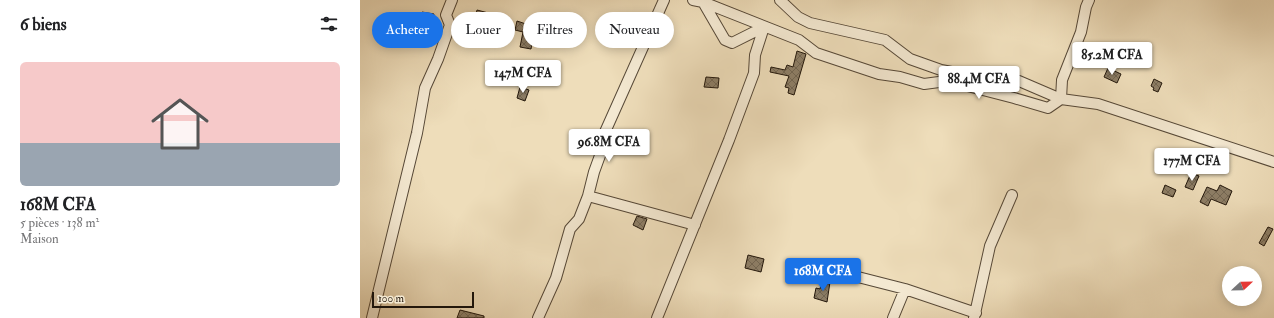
<!DOCTYPE html>
<html lang="fr">
<head>
<meta charset="utf-8">
<style>
  body { margin:0; font-family:"IM FELL Double Pica",serif; background:#f6f6f6; color:#202124; height:100vh; display:flex; flex-direction:column; font-size:15px; white-space:nowrap }
  * { box-sizing:border-box; margin:0 }
  p { font-size:13px; color:#757577 }
  .icon { flex:none; width:22px; height:22px; fill:none; stroke:currentColor; stroke-width:2; stroke-linecap:round; stroke-linejoin:round }
  .map { position:relative; flex:1; overflow:hidden }
  .side { display:flex; flex-direction:column; background:#fff; width:360px }
  .side>* { flex:none }
  .hud { position:absolute; left:12px; top:12px; width:380px; height:36px; display:flex; gap:8px }
  .needle { width:26px; rotate:68deg }
  .controls { position:absolute; left:862px; top:266px; display:grid; gap:8px }
  .controls a { display:grid; place-items:center; width:40px; height:40px; border-radius:50%; background:#fff; box-shadow:0 2px 10px #0003; font-size:20px }
  .scale { position:absolute; left:12px; bottom:10px; width:102px; box-sizing:border-box; padding-left:4px; border:2px solid #23170b; border-top:0; font-size:11px; line-height:14px; white-space:nowrap; color:#23170b; -webkit-text-stroke:3px #f4e9d2; paint-order:stroke }
  .price { position:absolute; translate:-50% -34px; padding:0 9px; border-radius:4px; background:#fff; color:#222; font-size:13px; line-height:26px; filter:drop-shadow(0 1px 2px #0008) }
  .price::after { content:''; position:absolute; left:50%; top:24px; width:12px; height:9px; margin-left:-6px; background:inherit; clip-path:polygon(0 0,100% 0,50% 100%) }
  .price.active { background:#1a73e8; color:#fff }
  ul { padding:0; list-style:none }
  li { display:grid; align-content:center; gap:8px; height:212px; padding:0 20px }
  li+li { border-top:1px solid #e0e0e0 }
  li span { display:grid; place-items:center; height:124px; border-radius:6px; color:#555 }
  li>.icon { margin-inline-start:auto }
  span .icon { width:72px; height:72px; fill:#fffc; stroke-width:1 }
  li b { font-size:17px }
  h2 { display:flex; justify-content:space-between; align-items:center; height:48px; padding:0 20px; font-size:17px }
  .pill { padding:0 14px; border-radius:18px; background:#fff; box-shadow:0 2px 10px #0003; font-size:14px; line-height:36px }
  .pill.active { background:#1a73e8; color:#fff }
  main { display:flex; flex:1; min-height:0 }
  .map>svg:first-child { display:block }
  .building { fill:url(#building-cross-hatch); stroke:#23170b }
  .lines { fill:none; stroke-linecap:round; stroke-linejoin:round }
  .minor-casing { stroke:#564837; stroke-width:12 }
  .minor { stroke:#f4e9d2; stroke-width:10 }
</style>
</head>
<body>
<main>
<section class="side">
<h2>6 biens<svg class="icon" aria-label="filters" viewBox="0 0 24 24"><path d="M4 7h16M4 17h16"/><circle cx="9" cy="7" r="2"/><circle cx="15" cy="17" r="2"/></svg></h2>
<ul>
<li><span style="background:linear-gradient(#f6c9c9 65%,#9aa5b1 0)"><svg class="icon" aria-label="home" viewBox="0 0 24 24"><path d="M3 11l9-7 9 7M6 9v11h12V9"/></svg></span><div><b>168M CFA</b><p>5 pièces · 138 m²</p><p>Maison</p></div></li>
</ul>
</section>
<div class="map">
<svg width="914" height="318" viewBox="0 0 914 318">
  <defs>
    <pattern id="building-cross-hatch" width="8" height="8" patternUnits="userSpaceOnUse"><rect width="8" height="8" fill="#8d7e66"/><path d="M0 0l8 8M0 8l8-8" fill="none" stroke="#736652"/></pattern>
  </defs>
  <rect width="100%" height="100%" fill="#eeddba"/>
  <filter id="stains"><feTurbulence type="fractalNoise" baseFrequency=".005" numOctaves="4"/><feColorMatrix values="0 0 0 0 .2 0 0 0 0 .09 0 0 0 0 .02 0 0 0 .5 -.17"/></filter>
  <radialGradient id="worn" r=".72"><stop offset=".6" stop-color="#630" stop-opacity="0"/><stop offset="1" stop-color="#630" stop-opacity=".3"/></radialGradient>
  <path class="building" d="M117,10L136,15L134,23L115,18Z
    M62,12L74,14L72,21L61,18Z
    M157,21L169,25L168,30L174,32L171,49L160,47L163,32L155,30Z
    M261,22L279,27L278,32L260,27Z
    M437,51L446,54L434,95L428,93L429,88L425,87L429,76L410,72L411,67L425,70L427,65L433,67Z
    M150,66L161,69L158,80L147,76Z
    M748,68L761,74L757,83L744,77Z
    M346,77L359,78L358,88L344,87Z
    M794,79L802,83L798,92L793,90L794,88L791,86Z
    M160,87L169,90L165,101L157,98Z
    M831,173L839,176L833,190L825,187Z
    M805,185L816,190L813,197L802,193Z
    M860,185L872,191L866,205L851,199L848,206L840,202L847,187L857,191Z
    M277,216L287,219L283,230L273,225Z
    M908,227L913,229L904,246L899,243Z
    M388,255L404,259L401,272L385,268Z
    M462,280L470,282L467,302L454,298L456,288L460,289Z
    M100,310L124,316V318H97Z"/>
  <g class="lines">
    <defs>
      <path id="minor" d="M333,0L343,2L439,40L456,53L519,74L540,77L564,84L579,82H592L654,98L688,108L701,99L738,104L914,162
        M420,0L438,17L450,23L525,40L550,59L581,70L612,76L659,81L701,99L702,80L721,32L726,7L729,0
        M343,2L365,40L372,43L404,27
        M228,196L335,225
        M498,277L545,289L616,313
        M12,318L57,133L65,88L78,59L90,25L86,15L92,0
        M178,318L196,278L210,229L219,219L228,196L234,172L242,150L245,132L304,0
        M297,318L369,140L394,73L395,55L404,27
        M533,318L545,289
        M614,318L630,246L652,195"/>
    </defs>
    <use href="#minor" class="minor-casing"/>
    <use href="#minor" class="minor"/>
  </g>
  <rect width="100%" height="100%" filter="url(#stains)"/>
  <rect width="100%" height="100%" fill="url(#worn)"/>
</svg>
<div class="controls">
<a><svg class="needle" viewBox="-14 -14 28 28"><path d="M0-13l5 13h-10z" fill="#e53935"/><path d="M0 13l5-13h-10z" fill="#757577"/></svg></a>
</div>
<div class="scale">100 m</div>
<b class="price" style="left:752px;top:76px">85.2M CFA</b>
<b class="price" style="left:163px;top:94px">147M CFA</b>
<b class="price" style="left:619px;top:100px">88.4M CFA</b>
<b class="price" style="left:249px;top:163px">96.8M CFA</b>
<b class="price" style="left:832px;top:182px">177M CFA</b>
<b class="price active" style="left:463px;top:292px">168M CFA</b>
<div class="hud">
<a class="pill active">Acheter</a>
<a class="pill">Louer</a>
<a class="pill">Filtres</a>
<a class="pill">Nouveau</a>
</div>
</div>
</main>
</body>
</html>
